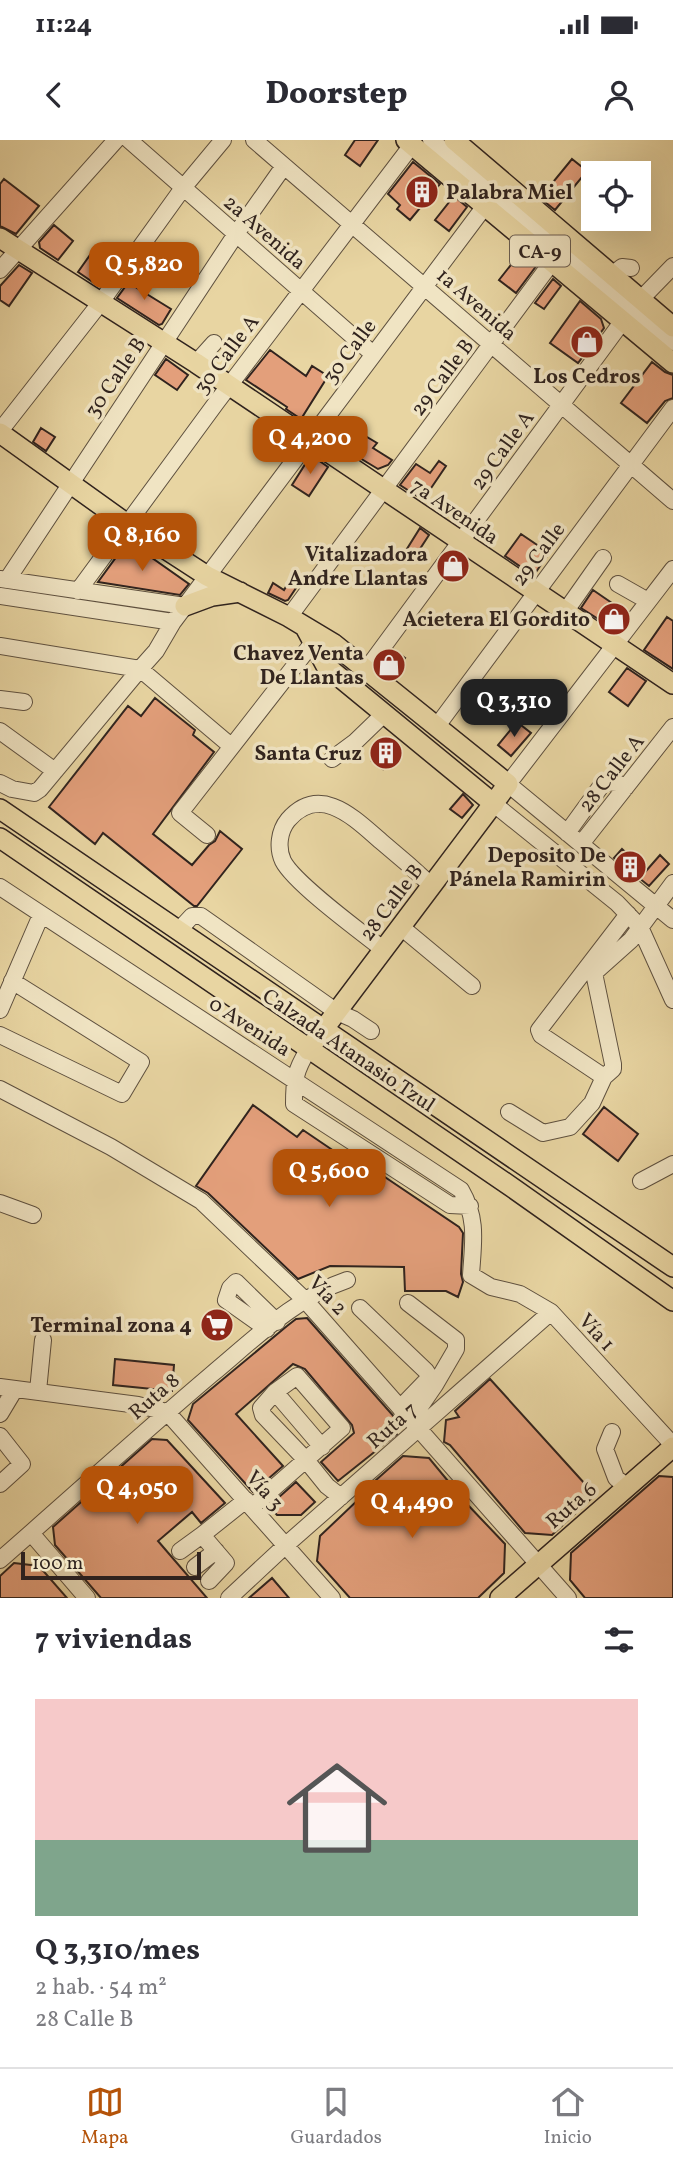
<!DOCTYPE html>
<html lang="es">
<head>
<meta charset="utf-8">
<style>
  body { margin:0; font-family:Vollkorn,serif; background:#f2f2f3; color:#2b2b33; height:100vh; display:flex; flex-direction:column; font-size:26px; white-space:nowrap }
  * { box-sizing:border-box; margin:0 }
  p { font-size:23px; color:#7c7c81 }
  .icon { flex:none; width:38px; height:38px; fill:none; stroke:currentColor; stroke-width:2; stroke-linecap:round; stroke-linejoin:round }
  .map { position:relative; height:1458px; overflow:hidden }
  .panel { display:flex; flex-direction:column; background:#fff; flex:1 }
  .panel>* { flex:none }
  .fabs { position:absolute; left:581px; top:21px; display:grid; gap:14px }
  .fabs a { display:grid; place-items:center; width:70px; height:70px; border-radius:0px; background:#fff; box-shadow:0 7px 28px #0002; font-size:35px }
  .scale { position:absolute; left:21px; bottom:18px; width:180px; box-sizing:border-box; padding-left:7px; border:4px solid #30231e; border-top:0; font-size:19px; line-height:24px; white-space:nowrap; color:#30231e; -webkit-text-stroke:5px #f0e4c3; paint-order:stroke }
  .price { position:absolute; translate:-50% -60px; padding:0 16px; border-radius:14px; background:#b45309; color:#fff; font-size:23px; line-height:46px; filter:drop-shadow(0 2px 4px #0008) }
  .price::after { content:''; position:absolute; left:50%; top:42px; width:21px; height:16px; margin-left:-10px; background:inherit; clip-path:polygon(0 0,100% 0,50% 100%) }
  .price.current { background:#222; color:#fff }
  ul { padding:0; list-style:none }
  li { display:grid; align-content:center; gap:14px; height:371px; padding:0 35px }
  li+li { border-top:2px solid #e1e1e2 }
  li span { display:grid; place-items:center; height:217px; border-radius:0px; color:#555 }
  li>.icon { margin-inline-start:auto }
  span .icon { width:126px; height:126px; fill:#fffc; stroke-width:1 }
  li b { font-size:30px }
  h2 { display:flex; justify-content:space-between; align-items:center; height:84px; padding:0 35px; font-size:30px }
  .status { display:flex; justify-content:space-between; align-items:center; height:49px; padding:0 35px; background:#fff; direction:ltr }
  .status svg { height:19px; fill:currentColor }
  header { display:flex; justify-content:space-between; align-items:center; height:91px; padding:0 35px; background:#fff; font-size:32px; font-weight:800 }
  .tabs { display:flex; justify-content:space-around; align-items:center; height:98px; border-top:2px solid #e1e1e2; background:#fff; font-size:19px; color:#7c7c81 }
  .tabs a { display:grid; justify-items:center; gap:4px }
  .tabs .current { color:#b45309 }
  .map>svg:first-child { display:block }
  .building { fill:#e39f7b; stroke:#30231e; stroke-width:2 }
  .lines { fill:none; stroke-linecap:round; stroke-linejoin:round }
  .minor-casing { stroke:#5e503f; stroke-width:18 }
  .major-casing { stroke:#30231e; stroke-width:22 }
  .minor { stroke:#f0e4c3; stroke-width:16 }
  .major { stroke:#e8d5a2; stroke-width:19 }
  .labels { text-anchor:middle; stroke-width:7; stroke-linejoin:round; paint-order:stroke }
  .shield { fill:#f0e4c3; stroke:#6a5d50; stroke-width:2 }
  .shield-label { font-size:19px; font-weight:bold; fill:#30231e }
  .poi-label { font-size:21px; font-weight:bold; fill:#30231e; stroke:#f0e4c3; text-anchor:end }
  .street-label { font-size:21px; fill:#30231e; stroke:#f0e4c3 }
</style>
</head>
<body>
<div class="status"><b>11:24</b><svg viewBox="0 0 49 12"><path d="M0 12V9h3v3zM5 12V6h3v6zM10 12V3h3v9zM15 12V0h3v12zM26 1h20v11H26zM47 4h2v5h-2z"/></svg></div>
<header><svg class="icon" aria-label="back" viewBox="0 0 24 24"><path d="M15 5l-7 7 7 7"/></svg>Doorstep<svg class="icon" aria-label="person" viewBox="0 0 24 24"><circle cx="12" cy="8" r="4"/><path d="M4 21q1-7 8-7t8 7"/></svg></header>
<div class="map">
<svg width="673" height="1458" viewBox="0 0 673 1458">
  <rect width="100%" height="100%" fill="#e8d5a2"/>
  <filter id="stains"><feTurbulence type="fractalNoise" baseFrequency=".00286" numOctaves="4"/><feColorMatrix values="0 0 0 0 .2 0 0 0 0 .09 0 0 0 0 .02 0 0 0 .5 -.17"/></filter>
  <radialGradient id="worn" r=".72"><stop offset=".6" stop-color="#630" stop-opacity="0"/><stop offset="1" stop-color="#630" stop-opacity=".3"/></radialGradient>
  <path class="building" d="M355,0H378L360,26L345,15Z
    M572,19L587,31L555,70L540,58Z
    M413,22L440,44L410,80L397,69L400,65L388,54Z
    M4,39L39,66L16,94L0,86V44Z
    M454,56L467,67L449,91L435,80Z
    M54,85L73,101L58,120L40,108L39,102Z
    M521,112L537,125L516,153L499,140Z
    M90,115L106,127L94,143L78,132Z
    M19,125L32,133L9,166L0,160V146Z
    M133,136L141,142L137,148L171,169L162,184L159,185L117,158Z
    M553,139L561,146L544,169L535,163Z
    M580,161L601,179L604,188L578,223L550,203Z
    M270,210L306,236L312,226L328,236L301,279L286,269L287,267L246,240Z
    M166,219L188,235L177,250L155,235Z
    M652,222L665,232L673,235V258L665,261L647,283L621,263Z
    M41,288L55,297L46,311L33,302Z
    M362,294L377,303L373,308L392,320L388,325L378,329L350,312Z
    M311,315L328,327L309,356L292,345Z
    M439,321L446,326L423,360L400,345L416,324L430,333Z
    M420,388L429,395L414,418L405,412Z
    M521,394L549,413L536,432L531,434L505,416Z
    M128,401L189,444L180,455L98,442Z
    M290,440L298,445L288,460L285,461L268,453L273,443L284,450Z
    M593,450L625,472L614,489L581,468Z
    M667,477L673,481V529L644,510Z
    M394,510L405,518L392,535L382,527Z
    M627,528L646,541L628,566L609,552Z
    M155,558L195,590L193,595L214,612L153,694L192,725L209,705L215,701L220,691L242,709L197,766H194L103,693L95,704L49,667L128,566L141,576Z
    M517,582L531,593L511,616L498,605Z
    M389,598L400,606L383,629L372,621Z
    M463,654L473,665L462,678L450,669Z
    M622,709L646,731L660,715L669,724L649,746L614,718Z
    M253,965L297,997L303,990L359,1028L364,1023L459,1087L463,1093L461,1134L463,1142L458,1157L446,1151H405L404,1127L330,1126L298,1139L208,1053L196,1046Z
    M604,967L638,994L618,1021L583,994Z
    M307,1178L396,1279L397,1294L338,1341L321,1322L354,1293L352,1285L305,1229L293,1224L236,1274L283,1326L253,1352L188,1280L193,1264L287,1186L296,1179Z
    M115,1219L174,1225L172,1251L113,1245Z
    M490,1239L595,1355L552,1395L525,1393L450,1305L444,1302L446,1280L459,1277L455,1271Z
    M152,1299L167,1300L225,1363L201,1383L192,1372L158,1401L207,1458H101L55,1405L53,1387Z
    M403,1316L429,1318L467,1364L505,1404L504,1433L478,1458H350L317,1421L320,1396L360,1358L358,1356Z
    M659,1336L673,1337V1458H585L570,1440L571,1413Z
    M296,1342L315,1362L301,1375H277L269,1366Z
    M14,1423L39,1426L67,1458H0V1436Z
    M272,1438L289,1458H249Z"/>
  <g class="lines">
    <defs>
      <path id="minor" d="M129,0L373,214
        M254,0L673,361
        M431,0L673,202
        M0,130L116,0
        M612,135L622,127L631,128
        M641,159L673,126
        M196,223L214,203
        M0,291L101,162L183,48L223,0
        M673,429L508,644L673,780
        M0,439L185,466
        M7,440L236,94L284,26
        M618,444L648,461
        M78,451L216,263L412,5
        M0,456L173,482
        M565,472L603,418
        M289,477L552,122
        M0,506L140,529L156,511L173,482L485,66
        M366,530L622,182
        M0,559L24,562
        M437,586L673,268
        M0,591L55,631
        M332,619L355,602L384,574
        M0,643L12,649L34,653L40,649L140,529L231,606
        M494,664L617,763L640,787L673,860
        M567,693L604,642L617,643L626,647
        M207,695L180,673L318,496
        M581,704L673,587
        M0,747L461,1050C478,1079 473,1103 471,1135L491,1147L520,1154L551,1172L673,1305
        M628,774L539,890L541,895L604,937L613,929V924L594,833L631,800L673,743
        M401,787L472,846
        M179,790L192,776H201L337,872L353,879L371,891
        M384,810C361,792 294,743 283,721C277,708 279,691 288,680C321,642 356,680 383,703C400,717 416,731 432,746
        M0,870L41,775
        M0,895L122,954L141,922L12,841
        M308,910C295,931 294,940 294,964L450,1065L470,1066
        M0,949L111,1007L201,1061L305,1160L568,1458
        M509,972L543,993L570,987L592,963L604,937
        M641,1041L673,1024
        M0,1063L33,1075
        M408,1163L456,1200V1209L435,1245
        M360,1168L426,1231L435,1245L411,1280
        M267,1189L226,1160L230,1148L236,1142L277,1182
        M0,1247L138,1265L167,1272L332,1458
        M38,1251L43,1200
        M400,1268L430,1237
        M0,1274L15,1249
        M612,1292L605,1309L616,1338L627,1347
        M0,1296L22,1324L0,1344
        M322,1307L275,1252L261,1268L263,1275L306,1320L327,1346L341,1357
        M252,1367L342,1288L297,1236L275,1252
        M31,1393L87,1458
        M180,1411L202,1395
        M0,1420C71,1358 140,1295 212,1234C253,1200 296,1157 347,1140
        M195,1427L216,1411
        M209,1441L226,1423L202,1395L246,1360
        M229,1458L286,1405L551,1172"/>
      <path id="major" d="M406,0L673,223
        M454,0L673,187
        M0,98L196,223L673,544
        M0,293L127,384L207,436L289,477L334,504L508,644L308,910
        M185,466L212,456L240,452
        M306,489L326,526L494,664
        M0,669L673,1127
        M0,698L513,1048L673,1161
        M500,1458L673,1307"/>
    </defs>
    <use href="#minor" class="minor-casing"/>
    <use href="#major" class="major-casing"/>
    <use href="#minor" class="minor"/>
    <use href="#major" class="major"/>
  </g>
  <defs>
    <symbol id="building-disc" viewBox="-11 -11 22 22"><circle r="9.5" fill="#8f2418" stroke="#f0e4c3"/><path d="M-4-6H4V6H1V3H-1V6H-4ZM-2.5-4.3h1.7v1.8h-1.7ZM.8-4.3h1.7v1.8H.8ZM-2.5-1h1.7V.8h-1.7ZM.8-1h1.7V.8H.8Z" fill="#fff"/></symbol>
    <symbol id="shop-disc" viewBox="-11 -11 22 22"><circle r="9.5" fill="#8f2418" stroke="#f0e4c3"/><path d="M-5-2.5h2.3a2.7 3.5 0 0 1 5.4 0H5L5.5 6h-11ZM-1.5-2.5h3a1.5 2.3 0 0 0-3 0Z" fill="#fff"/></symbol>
    <symbol id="supermarket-disc" viewBox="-11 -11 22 22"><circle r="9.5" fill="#8f2418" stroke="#f0e4c3"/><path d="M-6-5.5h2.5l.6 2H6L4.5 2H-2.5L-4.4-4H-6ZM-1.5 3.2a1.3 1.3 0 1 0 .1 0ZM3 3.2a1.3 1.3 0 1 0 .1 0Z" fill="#fff"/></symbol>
  </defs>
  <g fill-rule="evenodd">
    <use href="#building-disc" x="403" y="33" width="38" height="38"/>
    <use href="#shop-disc" x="568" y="183" width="38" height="38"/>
    <use href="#shop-disc" x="434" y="407" width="38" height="38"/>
    <use href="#shop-disc" x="595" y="460" width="38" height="38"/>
    <use href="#shop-disc" x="370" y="506" width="38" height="38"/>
    <use href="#building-disc" x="367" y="594" width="38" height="38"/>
    <use href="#building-disc" x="611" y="708" width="38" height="38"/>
    <use href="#supermarket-disc" x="198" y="1166" width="38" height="38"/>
  </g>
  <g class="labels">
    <rect class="shield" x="510" y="95.5" width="60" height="31" rx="5"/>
    <g class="shield-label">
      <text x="540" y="118">CA-9</text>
    </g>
    <g class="poi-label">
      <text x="446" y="59" text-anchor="start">Palabra Miel</text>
      <text x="587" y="243" text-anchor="middle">Los Cedros</text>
      <text x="428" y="421">Vitalizadora<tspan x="428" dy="24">Andre Llantas</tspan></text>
      <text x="590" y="486">Acietera El Gordito</text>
      <text x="364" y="520">Chavez Venta<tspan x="364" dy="24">De Llantas</tspan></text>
      <text x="362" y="620">Santa Cruz</text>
      <text x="606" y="722">Deposito De<tspan x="606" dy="24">Pánela Ramirin</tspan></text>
      <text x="192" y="1192">Terminal zona 4</text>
    </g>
    <g class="street-label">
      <text transform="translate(265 92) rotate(41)" y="7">2a Avenida</text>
      <text transform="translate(477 164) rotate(41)" y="7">1a Avenida</text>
      <text transform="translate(349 211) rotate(-53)" y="7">30 Calle</text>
      <text transform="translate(226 214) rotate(-53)" y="7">30 Calle A</text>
      <text transform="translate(115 237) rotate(-56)" y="7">30 Calle B</text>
      <text transform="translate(442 237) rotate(-53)" y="7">29 Calle B</text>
      <text transform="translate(502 310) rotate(-54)" y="7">29 Calle A</text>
      <text transform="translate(455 371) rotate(34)" y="7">7a Avenida</text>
      <text transform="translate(538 414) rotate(-53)" y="7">29 Calle</text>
      <text transform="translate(611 633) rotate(-52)" y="7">28 Calle A</text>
      <text transform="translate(391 762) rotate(-53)" y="7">28 Calle B</text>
      <text transform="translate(250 886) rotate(33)" y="7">0 Avenida</text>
      <text transform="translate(349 910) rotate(34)" y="7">Calzada Atanasio Tzul</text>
      <text transform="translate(328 1155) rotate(47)" y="7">Vía 2</text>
      <text transform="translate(597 1192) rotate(48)" y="7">Vía 1</text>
      <text transform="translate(154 1256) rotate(-41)" y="7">Ruta 8</text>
      <text transform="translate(392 1285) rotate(-41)" y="7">Ruta 7</text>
      <text transform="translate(265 1350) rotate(49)" y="7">Vía 3</text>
      <text transform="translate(571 1365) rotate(-41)" y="7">Ruta 6</text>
    </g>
  </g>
  <rect width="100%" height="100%" filter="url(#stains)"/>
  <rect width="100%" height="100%" fill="url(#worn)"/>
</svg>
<div class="fabs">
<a><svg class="icon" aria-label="locate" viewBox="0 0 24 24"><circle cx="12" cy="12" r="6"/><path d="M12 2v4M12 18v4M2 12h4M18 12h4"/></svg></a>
</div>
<div class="scale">100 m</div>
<b class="price" style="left:144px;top:162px">Q 5,820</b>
<b class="price" style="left:310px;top:336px">Q 4,200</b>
<b class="price" style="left:142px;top:433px">Q 8,160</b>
<b class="price current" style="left:514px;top:599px">Q 3,310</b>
<b class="price" style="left:329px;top:1069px">Q 5,600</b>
<b class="price" style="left:137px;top:1386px">Q 4,050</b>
<b class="price" style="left:412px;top:1400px">Q 4,490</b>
</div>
<section class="panel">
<h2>7 viviendas<svg class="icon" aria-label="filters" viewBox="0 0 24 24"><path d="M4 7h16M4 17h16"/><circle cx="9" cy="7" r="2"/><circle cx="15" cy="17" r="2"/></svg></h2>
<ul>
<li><span style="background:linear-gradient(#f6c9c9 65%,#7fa58c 0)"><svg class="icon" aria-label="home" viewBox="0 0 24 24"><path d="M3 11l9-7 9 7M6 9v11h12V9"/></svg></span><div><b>Q 3,310/mes</b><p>2 hab. · 54 m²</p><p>28 Calle B</p></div></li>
</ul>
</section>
<nav class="tabs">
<a class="current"><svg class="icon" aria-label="map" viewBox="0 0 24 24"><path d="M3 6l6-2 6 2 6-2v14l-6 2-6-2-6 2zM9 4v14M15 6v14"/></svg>Mapa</a>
<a><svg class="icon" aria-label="saved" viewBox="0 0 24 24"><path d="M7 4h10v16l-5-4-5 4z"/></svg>Guardados</a>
<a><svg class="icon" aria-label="home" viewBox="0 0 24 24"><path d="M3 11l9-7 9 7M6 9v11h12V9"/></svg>Inicio</a>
</nav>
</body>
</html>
